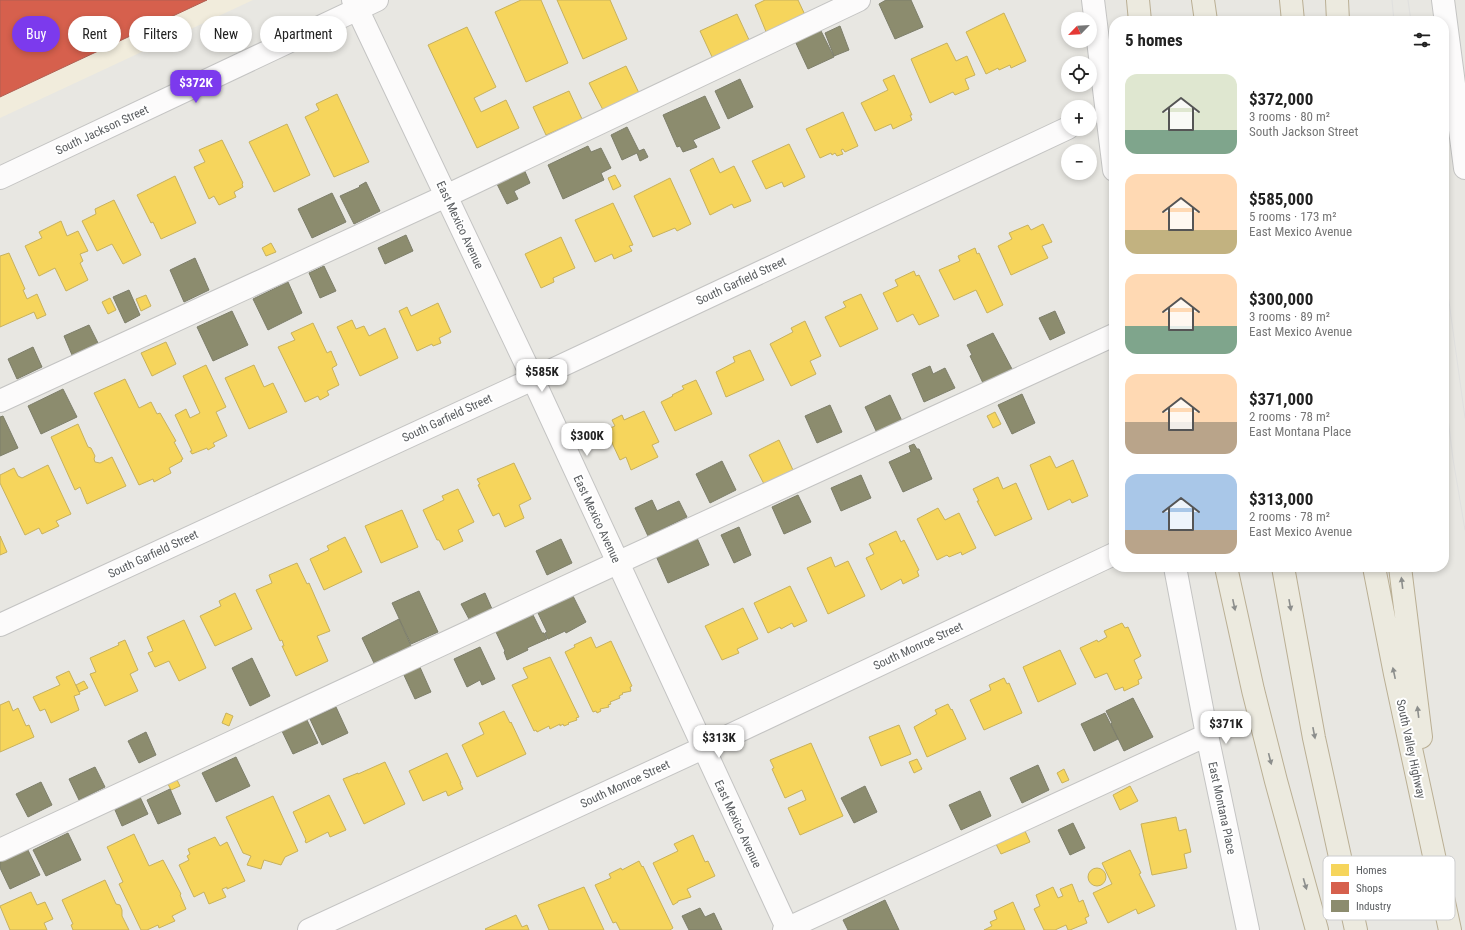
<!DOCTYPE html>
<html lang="en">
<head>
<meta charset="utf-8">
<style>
  body { margin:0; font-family:"Roboto Condensed",sans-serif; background:#f2f2f2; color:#222; height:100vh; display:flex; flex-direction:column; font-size:15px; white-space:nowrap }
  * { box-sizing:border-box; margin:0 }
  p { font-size:13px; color:#767676 }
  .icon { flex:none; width:22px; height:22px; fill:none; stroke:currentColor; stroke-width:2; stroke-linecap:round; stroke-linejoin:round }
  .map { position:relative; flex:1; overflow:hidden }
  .details { position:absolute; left:1109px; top:16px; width:340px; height:556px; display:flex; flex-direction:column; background:#fff; border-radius:16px; box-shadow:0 2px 6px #0003 }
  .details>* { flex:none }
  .hud { position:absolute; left:12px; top:16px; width:380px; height:36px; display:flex; gap:8px }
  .needle { width:26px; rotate:245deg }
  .tools { position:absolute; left:1061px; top:12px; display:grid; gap:8px }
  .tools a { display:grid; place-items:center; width:36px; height:36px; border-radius:50%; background:#fff; box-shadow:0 2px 6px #0003; font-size:20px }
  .price { position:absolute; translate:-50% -34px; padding:0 9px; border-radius:8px; background:#fff; color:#222; font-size:13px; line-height:26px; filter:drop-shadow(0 1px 2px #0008) }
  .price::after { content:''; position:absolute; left:50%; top:24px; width:12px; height:9px; margin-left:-6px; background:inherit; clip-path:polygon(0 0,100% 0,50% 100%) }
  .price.selected { background:#7c3aed; color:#fff }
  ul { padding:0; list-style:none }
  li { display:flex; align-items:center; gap:12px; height:100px; padding:0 16px }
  li span { display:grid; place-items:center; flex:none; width:112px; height:80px; border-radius:12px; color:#555 }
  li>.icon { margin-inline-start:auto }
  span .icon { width:48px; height:48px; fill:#fffc; stroke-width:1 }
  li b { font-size:17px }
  h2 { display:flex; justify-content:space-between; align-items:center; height:48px; padding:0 16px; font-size:17px }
  .pill { padding:0 14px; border-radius:18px; background:#fff; box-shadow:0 2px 6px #0003; font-size:14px; line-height:36px }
  .pill.selected { background:#7c3aed; color:#fff }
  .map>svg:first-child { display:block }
  .commercial { fill:#f1ecdc }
  .homes { fill:#f6d55c; stroke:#c7b15d }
  .shops { fill:#d6604d; stroke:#b05f52 }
  .industry { fill:#8c8c6e; stroke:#7d7e6a }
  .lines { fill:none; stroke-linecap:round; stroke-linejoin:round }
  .minor-casing { stroke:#c4c4c3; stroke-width:24 }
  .highway-casing { stroke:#baaf94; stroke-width:24 }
  .minor { stroke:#fcfbfb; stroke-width:22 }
  .highway { stroke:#eceadf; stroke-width:22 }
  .tram { stroke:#e0e0df; stroke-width:1 }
  .oneway { fill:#8c8e8c }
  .labels { text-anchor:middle; stroke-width:4; stroke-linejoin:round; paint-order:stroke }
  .street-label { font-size:12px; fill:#595c5f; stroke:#fff }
  .key { fill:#fff; stroke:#cdcecf; stroke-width:1 }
  .key-label { font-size:11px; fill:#595c5f }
</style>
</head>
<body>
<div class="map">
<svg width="1465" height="930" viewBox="0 0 1465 930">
  <rect width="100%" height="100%" fill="#e8e7e2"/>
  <path class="commercial" d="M0,0H253L0,118Z"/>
  <path class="homes" d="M521,0H541L568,63L526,82L495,12Z
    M557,0H610L627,39L583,59Z
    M765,0H798L806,17L767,34L755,5Z
    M1004,13L1026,61L1011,68L1010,65L999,70L998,68L986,74L966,32Z
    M737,14L750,42L713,59L700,31Z
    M467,27L496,87L474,98L481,112L506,100L519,128L477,148L428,45Z
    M947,43L956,61L967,56L975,75L965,79L969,89L955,95L953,92L930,103L911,59Z
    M626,66L639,93L603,110L589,83Z
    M894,75L912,115H910L912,120L893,129L891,124L875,131L861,103L888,90L883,80Z
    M569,91L582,119L546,135L533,107Z
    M337,94L369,162L334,177L305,117L319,110L316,104Z
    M843,112L858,146L845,152L843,149L841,150L843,154L837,156L835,153L832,155L831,153L820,158L806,129Z
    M287,124L310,175L274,192L249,142Z
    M222,140L243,183L242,184L243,187L234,192L236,197L219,205L214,196L209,199L194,167L205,162L199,150Z
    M789,144L805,177L784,187L782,182L766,189L752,161Z
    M713,158L720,173L734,166L751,201L734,208L732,204L710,215L690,170Z
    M615,175L621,186L613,190L608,178Z
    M175,176L196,223L161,239L153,222L151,223L137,195Z
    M670,178L691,224L677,231L675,228L653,237L634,196Z
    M114,200L141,255L123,264L112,244L97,251L82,221L96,214L95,209Z
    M613,203L633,245L629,246L632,251L614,259L612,254L595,262L575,220Z
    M61,221L67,236L78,231L88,251L80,254L83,261L80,263L88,280L66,291L55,268L39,276L25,246L42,238L39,232Z
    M1043,224L1052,242L1042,246L1048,258L1011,275L998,246L1012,239L1009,233L1028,225L1031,230Z
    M561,237L575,268L553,278L554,282L541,288L525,254Z
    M271,243L276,252L266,256L262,248Z
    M975,248L977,254L979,253L1003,305L987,313L976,290L954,300L939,270L960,261L958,256Z
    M9,253L25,289L23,290L27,299L37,294L46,315L37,319L34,312L0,327V256Z
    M914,271L916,276L919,275L939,316L919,325L913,314L897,322L883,293L898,286L895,280Z
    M861,294L878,329L840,347L825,317L846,307L843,302Z
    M146,295L151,306L141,311L136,299Z
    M110,298L116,310L108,314L102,302Z
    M438,303L451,332L439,338L441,343L433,346L432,344L417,351L399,311L407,307L411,316Z
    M352,320L356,329L364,326L369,336L385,328L398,358L360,376L337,327Z
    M805,321L821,356L810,361L816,374L791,386L770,344L793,332L791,328Z
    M313,323L327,353L331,351L337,365L332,368L339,385L327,391L329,395L320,400L318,396L305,402L278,347L295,340L291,333Z
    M166,342L176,364L152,376L141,353Z
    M750,350L764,380L726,397L716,372L735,362L733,357Z
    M206,365L226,407L216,412L227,436L213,443L215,446L208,450L207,448L192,454L190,451H192L175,415L186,409L190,418L200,413L183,376Z
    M254,365L264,387L273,383L287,412L249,429L225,378Z
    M125,379L139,408L151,402L157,414L160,413L176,441L174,442L183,459L181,460L182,461L169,468L171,473L154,482L153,479L139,485L94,393Z
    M696,380L712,414L675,431L661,402L673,396L672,395L684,389L682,386Z
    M644,411L659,442L652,445L658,457L631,470L626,457L620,460L606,430L615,426L612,420L622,415L624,420Z
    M995,412L1001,424L993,428L987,416Z
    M78,424L88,447L91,448L95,456L94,459L95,462L100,463L112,457L126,486L87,504L80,487L75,490L51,437Z
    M779,440L793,470L764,484L749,455Z
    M1050,456L1056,468L1073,460L1088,496L1072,503L1070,499L1048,510L1030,465Z
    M514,463L531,499L519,505L524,518L505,527L499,513L493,516L478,485L480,484L477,479Z
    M48,465L71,514L56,521L59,526L42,534L39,528L25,535L0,483V475L14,468L18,476L22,478Z
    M998,477L1003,489L1016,483L1032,519L995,536L977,501H979L973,489Z
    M458,489L474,522L458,530L463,541L444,550L439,540H437L423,510L444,500L442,496Z
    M938,508L945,520L959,513L976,548L962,555L961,552L949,557L947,555L937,560L917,519Z
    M402,510L418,547L381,563L365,526Z
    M896,531L901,542L904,540L919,570L917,571L919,576L903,584L901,579L881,590L866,558L874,554L869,544Z
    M0,536L7,552L0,555Z
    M345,537L362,572L324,590L310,559L329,550L327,546Z
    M831,557L835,567L848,561L865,596L828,614L807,568Z
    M297,563L307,584L309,583L330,631L317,636L328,661L296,676L282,646H284L282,640L280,641L256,590L272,583L269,575Z
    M790,586L807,621L794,627L792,623L781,629L780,627L768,633L754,603Z
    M235,593L252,629L215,646L200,616L221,606L219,601Z
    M743,608L758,639L737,649L739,653L722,660L705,626Z
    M184,620L206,668L179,681L169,661L155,667L148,653L153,651L147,637Z
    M1122,623L1125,628L1128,627L1141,656L1134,660L1142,678L1138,680L1139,684L1124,691L1123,687L1115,690L1107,673L1095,678L1080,648L1097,640L1098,642L1107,637L1104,631Z
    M591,637L596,648L611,641L632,686L630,687L631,691L622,693L623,694L619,696L620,698L610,702L611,704L608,705L609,707L600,709L601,711L597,713L596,711L593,712L565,652L575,647L574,645Z
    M125,640L138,670L130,674L138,691L105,706L90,674L96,672L90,658L119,645L118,643Z
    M1060,650L1076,684L1038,702L1023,667Z
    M550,657L579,717L576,718L577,720L568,723L569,724L564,726L563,724L560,726V724L550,729L549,726L537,732L536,730L534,731L512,685L528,678L523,668Z
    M69,671L80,694L74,696L79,710L51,723L45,709L40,711L33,697L60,685L56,677Z
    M1004,678L1007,684L1009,683L1022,713L984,730L970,700L991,690L989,685Z
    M84,681L88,688L79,692L76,685Z
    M9,701L13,711L18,708L26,726L29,725L34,737L0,752V705Z
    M948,704L951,710L952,709L966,739L927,757L914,727L937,714L935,710Z
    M504,711L510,723L511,722L526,754L477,777L462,745L484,734L479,723Z
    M226,713L233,716L229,726L222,723Z
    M899,725L911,754L881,766L869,737Z
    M811,743L843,816L800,835L788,808L806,800L802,790L785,798L772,769L774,768L770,760Z
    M447,753L461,783H460L463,789L448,796L446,791L423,801L409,771Z
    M917,759L922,769L914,773L909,762Z
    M385,762L405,804L364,824L343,779L358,773V774Z
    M1064,769L1069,780L1062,783L1057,773Z
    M176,778L180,786L171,790L167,782Z
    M1130,786L1138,801L1120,810L1113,795Z
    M329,795L346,830L330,837L328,832L306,843L305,841L306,840L293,812Z
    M273,796L298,851L285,857L281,865L264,860L261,869L247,865L251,856L243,853L226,817Z
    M1176,817L1179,831L1186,829L1191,852L1184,854L1187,868L1152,875L1141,824Z
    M1025,831L1030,842L1001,854L996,844Z
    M134,834L149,866L163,860L181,894L180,895L186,909L172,916L175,921L159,928L158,925L147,930H141L119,884L123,882L107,847Z
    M693,835L705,862L708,861L715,876L687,889L691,897L678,901V902L673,905L653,863L678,851L674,844Z
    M215,837L220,846L227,842L245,881L227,889V887L222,889L226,897L209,904L204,892L194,897L179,865L189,860L187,856L190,854L188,849Z
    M1130,850L1141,873L1139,874L1155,906L1138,914L1136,909L1108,923L1093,893L1112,884L1102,863Z
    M639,861L642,867L643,866L673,928L670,930H620L616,922L613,923L595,885L611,878L609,874L621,868L622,870Z
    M1088 877a9 9 0 1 1 18 0a9 9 0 1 1-18 0Z
    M105,880L116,904L120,905L122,910V916L129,930H73L71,925L73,924L62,900Z
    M1072,884L1079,902L1083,900L1089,916L1085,918L1087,923L1070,930H1068L1066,925L1055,930H1044L1034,909L1040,906L1036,895L1053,887L1058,898L1063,896L1060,889Z
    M584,887L604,930H549L538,905Z
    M31,892L37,905L45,902L53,919L44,923L47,930H10L0,906Z
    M1013,902L1025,930H984L992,926L990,922L997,919L994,911Z
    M516,915L522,927L527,925L529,930H486L485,929Z"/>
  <path class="shops" d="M0,0H207L0,97Z"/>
  <path class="industry" d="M886,0H911L923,27L895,39L879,4Z
    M840,26L849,50L834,56L825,33Z
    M820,29L834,57L808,69L795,41Z
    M740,79L753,107L728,119L715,91Z
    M705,96L720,128L693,140L697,147L683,152L680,146L677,147L663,115Z
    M627,127L639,151L644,149L648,157L640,161L637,153L622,160L611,135Z
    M588,146L591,152L601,148L611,168L601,173L604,180L563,199L548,165Z
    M523,167L530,183L514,191L518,199L507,204L495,180Z
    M366,182L380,211L354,224L340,196L360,187L359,186Z
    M332,193L346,222L312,238L298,209Z
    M406,235L413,251L385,264L378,248Z
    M195,258L209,290L184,302L170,270Z
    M324,266L336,291L320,298L309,273Z
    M288,282L302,313L268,330L253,299Z
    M129,290L140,315L125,323L113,297Z
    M232,311L248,345L213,361L197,327Z
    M1055,311L1065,333L1050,340L1039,318Z
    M89,325L98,343L72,355L64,336Z
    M993,333L1012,369L983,383L970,356L972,355L967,345Z
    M33,347L42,367L17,379L8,359Z
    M930,366L933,374L945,368L955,388L924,402L912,374Z
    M63,389L77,417L41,434L28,406Z
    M1022,394L1035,423L1012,434L998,405Z
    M890,395L902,421L877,433L865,407Z
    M830,405L842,432L817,443L805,416Z
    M3,416L18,448L0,456V417Z
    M914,444L917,449H919L932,479L903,492L889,462L911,452L909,446Z
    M722,461L736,490L710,503L696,474Z
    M861,475L871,498L841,511L831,488Z
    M798,495L811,522L784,534L772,507Z
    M652,500L657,511L679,501L687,517L648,536L635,508Z
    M739,527L751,555L734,563L721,535Z
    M697,538L709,565L668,583L656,556Z
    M561,539L572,563L547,575L536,551Z
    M419,591L438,632L411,644L392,603Z
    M485,593L492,609L469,619L461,604Z
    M573,596L586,622L566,633L565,631L548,639L545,633L547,632L538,613Z
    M533,615L542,633H544L547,639L527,648L528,650L507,660L504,652L505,651L496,632Z
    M399,619L411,646L374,663L362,638Z
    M480,647L495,679L482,685L480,680L467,687L454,659Z
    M252,658L270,696L250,706L232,668Z
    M419,665L431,692L415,699L403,673Z
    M1133,698L1153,737L1124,751L1111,724L1112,723L1106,711Z
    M336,707L348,733L322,745L310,719Z
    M1105,713L1118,739L1094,751L1081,724Z
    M306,718L318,743L293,754L281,729Z
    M146,732L156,755L139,763L128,741Z
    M236,757L250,786L216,802L202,773Z
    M1038,765L1049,790L1022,803L1010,778Z
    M95,767L105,787L79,800L69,779Z
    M41,782L52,805L28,817L16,794Z
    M865,786L877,812L854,823L841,798Z
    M170,789L181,814L158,824L147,800Z
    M980,791L991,816L961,830L949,805Z
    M140,797L148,814L122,826L115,810Z
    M1073,823L1085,848L1070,855L1058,830Z
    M68,833L81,860L46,876L33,850Z
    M26,846L40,875L10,889L0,868V858Z
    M885,900L899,930H848L843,920Z
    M700,908L705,917L714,913L722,930H689L682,916Z"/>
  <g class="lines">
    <defs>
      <path id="minor" d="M353,0L533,379L788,930
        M1093,0L1114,170
        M1443,0L1465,168
        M0,178L377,0
        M0,401L446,196L859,0
        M1175,567L1207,735L1248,930
        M0,625L533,379L1068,128
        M0,850L617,563L1114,335
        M309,930L703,748L1114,554
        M784,930L1207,735"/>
      <path id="highway" d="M1138,0L1140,21
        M1203,0L1206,21
        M1291,0L1293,21
        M1337,0L1338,21
        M1226,567L1253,690L1276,781L1317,930
        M1283,567L1314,738L1356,930
        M1374,567L1395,674L1450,930
        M1400,567L1421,737"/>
    </defs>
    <use href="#minor" class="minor-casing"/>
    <use href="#highway" class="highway-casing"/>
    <use href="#minor" class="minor"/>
    <use href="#highway" class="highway"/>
    <path class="tram" d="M1392,0L1394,21
      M1408,0L1411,21
      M1444,265L1465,418
      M1444,387L1453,459L1465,530"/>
  </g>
  <defs><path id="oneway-solid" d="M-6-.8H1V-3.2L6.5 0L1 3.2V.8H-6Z"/></defs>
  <g class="oneway">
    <use href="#oneway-solid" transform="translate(1402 583) rotate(-97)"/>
    <use href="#oneway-solid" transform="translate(1234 605) rotate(78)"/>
    <use href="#oneway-solid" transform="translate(1290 605) rotate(80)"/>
    <use href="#oneway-solid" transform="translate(1394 673) rotate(-102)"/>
    <use href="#oneway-solid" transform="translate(1418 712) rotate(-97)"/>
    <use href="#oneway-solid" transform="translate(1314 733) rotate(79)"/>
    <use href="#oneway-solid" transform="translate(1270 759) rotate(76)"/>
    <use href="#oneway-solid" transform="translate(1305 884) rotate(74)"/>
  </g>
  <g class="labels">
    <g class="street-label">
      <text transform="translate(102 130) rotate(-25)" y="4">South Jackson Street</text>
      <text transform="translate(460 225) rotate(65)" y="4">East Mexico Avenue</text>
      <text transform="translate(741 281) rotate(-25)" y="4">South Garfield Street</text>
      <text transform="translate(447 418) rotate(-25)" y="4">South Garfield Street</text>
      <text transform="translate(597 519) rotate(65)" y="4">East Mexico Avenue</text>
      <text transform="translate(153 554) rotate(-25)" y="4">South Garfield Street</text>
      <text transform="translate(918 646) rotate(-25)" y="4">South Monroe Street</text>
      <text transform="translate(1411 749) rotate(78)" y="4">South Valley Highway</text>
      <text transform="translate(625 784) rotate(-25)" y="4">South Monroe Street</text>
      <text transform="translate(1222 808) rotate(78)" y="4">East Montana Place</text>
      <text transform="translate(738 824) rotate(65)" y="4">East Mexico Avenue</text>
    </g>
  </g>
  <rect x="1323" y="856" width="132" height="64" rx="6" class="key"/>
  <rect x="1331" y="864" width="18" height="12" fill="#f6d55c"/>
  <rect x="1331" y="882" width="18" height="12" fill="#d6604d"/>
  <rect x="1331" y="900" width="18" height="12" fill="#8c8c6e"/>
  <g class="key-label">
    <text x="1356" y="874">Homes</text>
    <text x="1356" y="892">Shops</text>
    <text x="1356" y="910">Industry</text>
  </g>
</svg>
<div class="tools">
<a><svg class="needle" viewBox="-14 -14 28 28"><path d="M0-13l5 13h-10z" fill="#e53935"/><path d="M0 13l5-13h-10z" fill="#767676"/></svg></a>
<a><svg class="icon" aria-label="locate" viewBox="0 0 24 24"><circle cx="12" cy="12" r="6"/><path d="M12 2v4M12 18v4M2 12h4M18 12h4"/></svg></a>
<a>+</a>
<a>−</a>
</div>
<b class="price selected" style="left:196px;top:104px">$372K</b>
<b class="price" style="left:542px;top:393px">$585K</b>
<b class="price" style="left:587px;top:457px">$300K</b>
<b class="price" style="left:1226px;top:745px">$371K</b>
<b class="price" style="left:719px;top:759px">$313K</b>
<div class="hud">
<a class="pill selected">Buy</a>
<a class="pill">Rent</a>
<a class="pill">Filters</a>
<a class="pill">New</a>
<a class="pill">Apartment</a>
</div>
<section class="details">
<h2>5 homes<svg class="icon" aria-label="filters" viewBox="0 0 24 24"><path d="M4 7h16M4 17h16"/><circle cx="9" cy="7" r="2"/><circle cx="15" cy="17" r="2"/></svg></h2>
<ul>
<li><span style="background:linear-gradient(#dfe7d0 70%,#7fa58c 0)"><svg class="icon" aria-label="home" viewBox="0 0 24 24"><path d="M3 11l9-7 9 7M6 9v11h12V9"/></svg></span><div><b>$372,000</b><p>3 rooms · 80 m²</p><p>South Jackson Street</p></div></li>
<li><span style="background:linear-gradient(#ffd9b3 70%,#c2b280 0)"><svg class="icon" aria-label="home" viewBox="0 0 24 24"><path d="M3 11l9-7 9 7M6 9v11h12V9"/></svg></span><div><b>$585,000</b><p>5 rooms · 173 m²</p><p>East Mexico Avenue</p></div></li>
<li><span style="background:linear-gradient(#ffd9b3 65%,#7fa58c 0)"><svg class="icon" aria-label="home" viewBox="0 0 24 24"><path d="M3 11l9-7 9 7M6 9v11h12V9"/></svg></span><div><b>$300,000</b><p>3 rooms · 89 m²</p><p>East Mexico Avenue</p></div></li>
<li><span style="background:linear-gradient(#ffd9b3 60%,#b9a48a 0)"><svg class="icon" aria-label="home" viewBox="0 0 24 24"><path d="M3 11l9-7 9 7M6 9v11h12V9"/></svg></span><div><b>$371,000</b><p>2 rooms · 78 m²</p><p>East Montana Place</p></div></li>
<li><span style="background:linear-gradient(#a9c7e8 70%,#b9a48a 0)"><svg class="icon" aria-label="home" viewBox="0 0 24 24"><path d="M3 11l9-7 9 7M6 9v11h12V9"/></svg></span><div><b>$313,000</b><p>2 rooms · 78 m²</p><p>East Mexico Avenue</p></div></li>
</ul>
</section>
</div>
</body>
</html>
